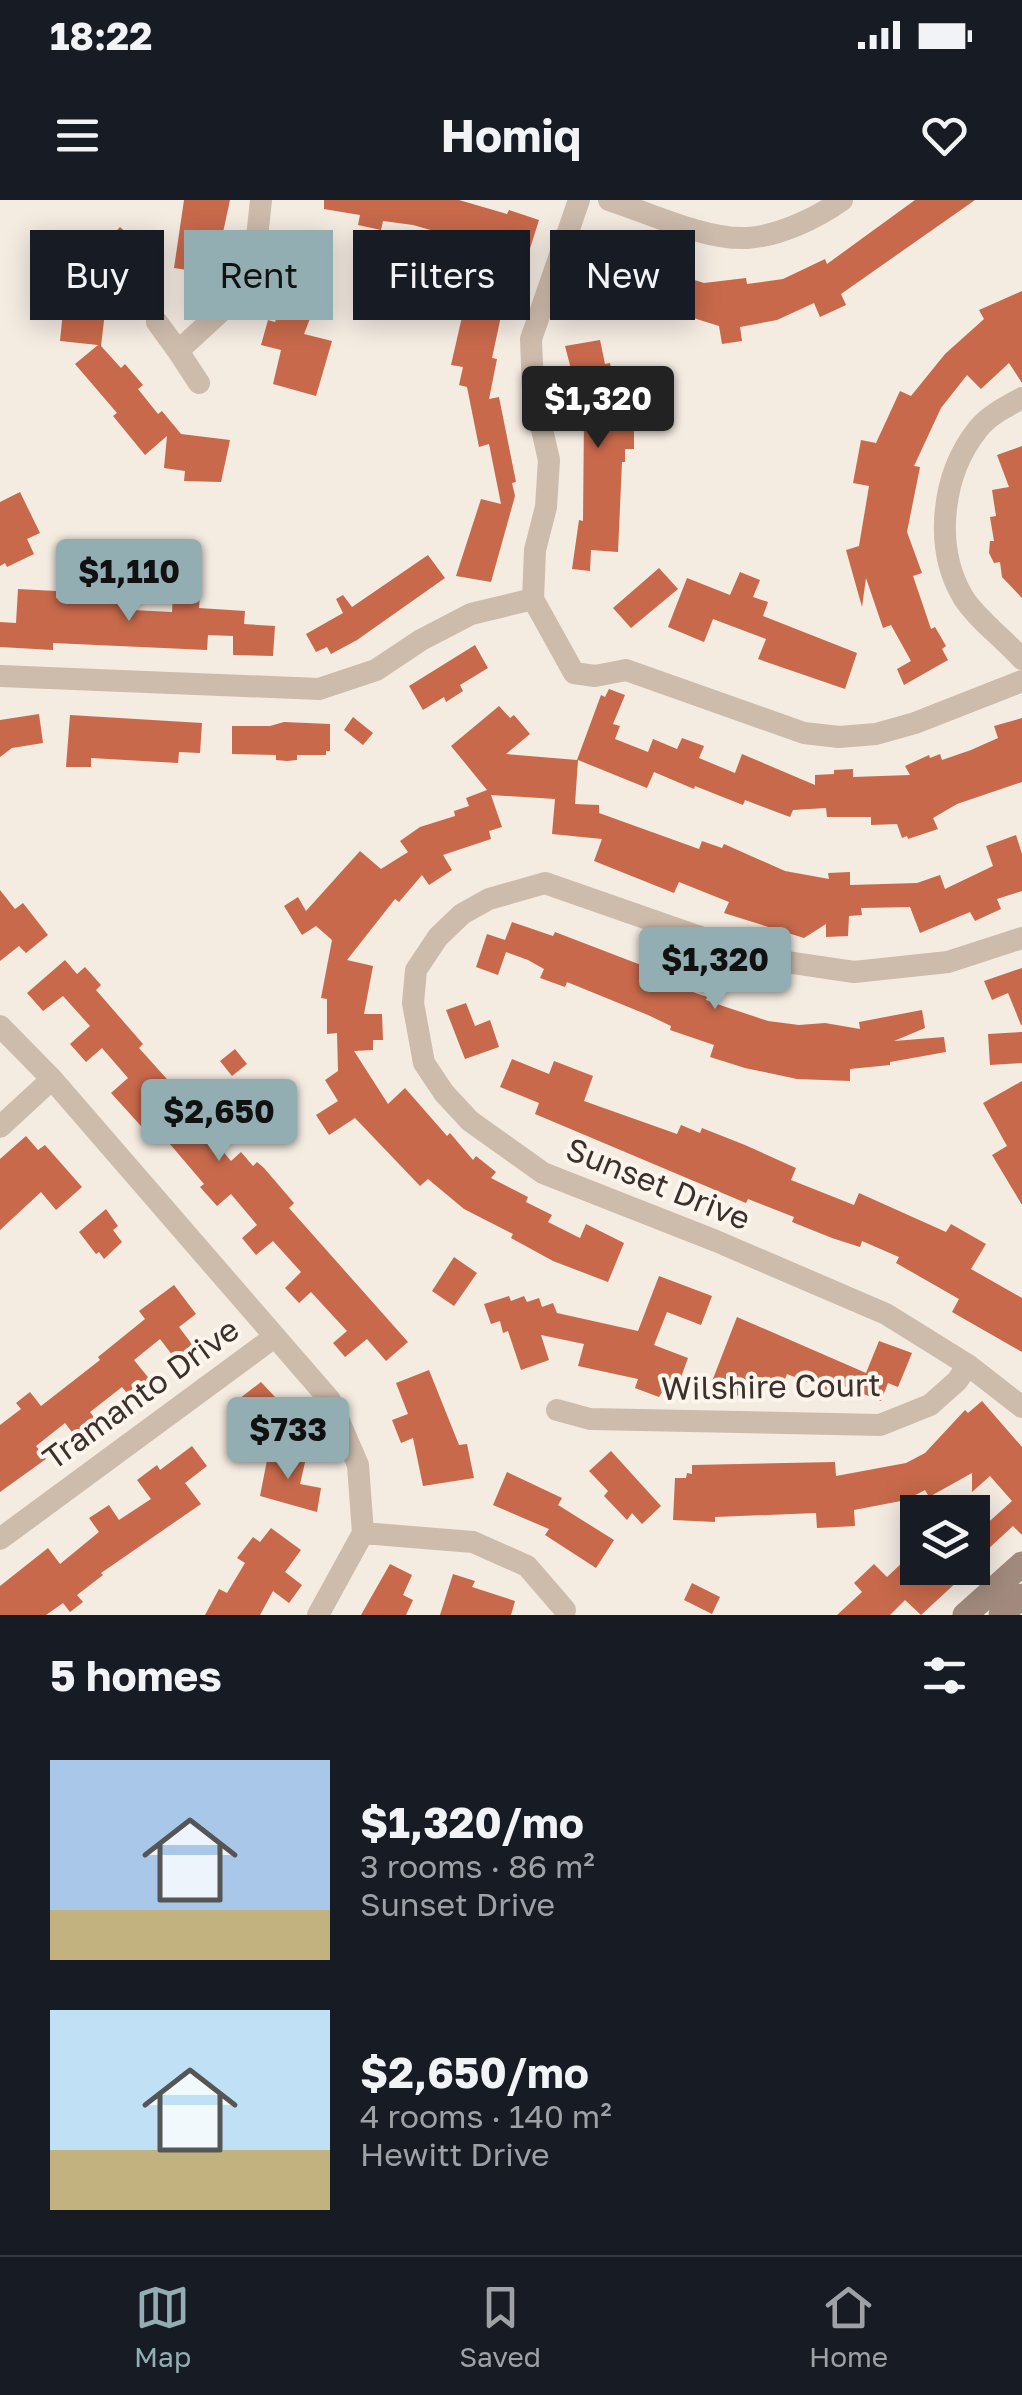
<!DOCTYPE html>
<html lang="en">
<head>
<meta charset="utf-8">
<style>
  body { margin:0; font-family:"Golos Text",sans-serif; background:#242831; color:#f1f3f6; height:100vh; display:flex; flex-direction:column; font-size:38px; white-space:nowrap }
  * { box-sizing:border-box; margin:0 }
  p { font-size:32px; color:#9ea1a6 }
  .icon { flex:none; width:55px; height:55px; fill:none; stroke:currentColor; stroke-width:2; stroke-linecap:round; stroke-linejoin:round }
  .map { position:relative; height:1415px; overflow:hidden }
  .side { display:flex; flex-direction:column; background:#171b24; flex:1 }
  .side>* { flex:none }
  .top-card { position:absolute; left:30px; top:30px; width:962px; height:90px; display:flex; gap:20px }
  .controls { position:absolute; left:900px; top:1295px; display:grid; gap:20px }
  .controls a { display:grid; place-items:center; width:90px; height:90px; border-radius:0px; background:#171b24; box-shadow:0 5px 25px #0003; font-size:50px }
  .price { position:absolute; translate:-50% -85px; padding:0 22px; border-radius:10px; background:#92aeb2; color:#111; font-size:32px; line-height:65px; filter:drop-shadow(0 2px 5px #0008) }
  .price::after { content:''; position:absolute; left:50%; top:60px; width:30px; height:22px; margin-left:-15px; background:inherit; clip-path:polygon(0 0,100% 0,50% 100%) }
  .price.current { background:#222; color:#fff }
  ul { padding:0; list-style:none }
  li { display:flex; align-items:center; gap:30px; height:250px; padding:0 50px }
  li span { display:grid; place-items:center; flex:none; width:280px; height:200px; border-radius:0px; color:#555 }
  li>.icon { margin-inline-start:auto }
  span .icon { width:120px; height:120px; fill:#fffc; stroke-width:1 }
  li b { font-size:42px }
  h2 { display:flex; justify-content:space-between; align-items:center; height:120px; padding:0 50px; font-size:42px }
  .chip { padding:0 35px; border-radius:0px; background:#171b24; box-shadow:0 5px 25px #0003; font-size:35px; line-height:90px }
  .chip.current { background:#92aeb2; color:#111 }
  .status { display:flex; justify-content:space-between; align-items:center; height:70px; padding:0 50px; background:#171b24; direction:ltr }
  .status svg { height:28px; fill:currentColor }
  header { display:flex; justify-content:space-between; align-items:center; height:130px; padding:0 50px; background:#171b24; font-size:45px; font-weight:700 }
  .tabs { display:flex; justify-content:space-around; align-items:center; height:140px; border-top:2px solid #363941; background:#171b24; font-size:28px; color:#9ea1a6 }
  .tabs a { display:grid; justify-items:center; gap:5px }
  .tabs .current { color:#92aeb2 }
  .map>svg:first-child { display:block }
  .building { fill:#c8694b }
  .lines { fill:none; stroke-linecap:round; stroke-linejoin:round }
  .minor { stroke:#cdbbac; stroke-width:22 }
  .secondary { stroke:#a18a7d; stroke-width:25 }
  .labels { text-anchor:middle; stroke-width:8; stroke-linejoin:round; paint-order:stroke }
  .street-label { font-size:32px; fill:#3b302b; stroke:#fbf5ee }
</style>
</head>
<body>
<div class="status"><b>18:22</b><svg viewBox="0 0 49 12"><path d="M0 12V9h3v3zM5 12V6h3v6zM10 12V3h3v9zM15 12V0h3v12zM26 1h20v11H26zM47 4h2v5h-2z"/></svg></div>
<header><svg class="icon" aria-label="menu" viewBox="0 0 24 24"><path d="M4 6h16M4 12h16M4 18h16"/></svg>Homiq<svg class="icon" aria-label="heart" viewBox="0 0 24 24"><path d="M12 20l-8-8c-3-5 5-10 8-4 3-6 11-1 8 4z"/></svg></header>
<div class="map">
<svg width="1022" height="1415" viewBox="0 0 1022 1415">
  <rect width="100%" height="100%" fill="#f4ebe1"/>
  <path class="building" d="M184,0H230L214,74L174,68Z
    M324,0H459L507,14L509,10L539,20L515,96L506,93L492,158L497,159L489,199L499,197L516,282L512,283L515,296L491,382L456,376L481,299L501,304L489,244L479,247L467,187L459,185L463,167L451,165L464,108L473,110L487,72L478,69L487,46L413,25L383,21L381,30L358,25L360,15L324,9Z
    M915,0H975L841,94L846,105L820,117L814,103L777,120L740,127L742,141L722,144L719,126L623,96L620,104L590,93L605,50L627,57L630,51L686,71L685,77L704,83L746,78L747,84L783,79L825,59L827,64Z
    M120,27L147,52L131,68L135,72L115,93L85,64Z
    M297,64L327,75L304,134L332,141L316,196L273,184L281,150L261,145L268,120L275,122Z
    M72,91L107,95L101,146L121,168L125,164L143,185L138,189L158,214L162,211L181,234L230,240L221,282L184,281L185,271L164,268L167,236L145,255L113,216L117,213L75,164L98,145L60,141L63,111H70Z
    M1022,91V183L1009,163L981,189L967,175L941,208L914,266L920,267L907,332L922,373L913,376L931,429L935,427L946,446L942,449L948,460L904,485L897,469L911,461L891,425L883,428L866,378L862,407L846,350L859,346L869,286L853,283L861,240L876,243L900,191L911,196L945,154L984,119L979,110Z
    M600,140L605,164L610,163L622,225L634,227V249H625V262H622L618,352L591,350L590,371L572,369L579,320L583,321L584,218L577,219L572,194L577,192L565,146Z
    M1022,246V398L1002,377L1000,362L994,363L989,353L990,341H994L990,317L996,316L992,290L1009,287L997,255Z
    M20,292L40,333L27,339L34,354L7,367L5,363L0,366V302Z
    M428,355L445,378L357,440L331,454L327,447L316,452L306,434L343,413L336,399L343,395L352,407Z
    M659,368L678,389L631,428L613,408Z
    M740,372L760,380L753,397L768,402L763,416L857,453L845,489L758,459L766,439L713,419L704,442L668,427L687,378L730,395Z
    M109,384L135,385L133,410L172,412L173,392L200,394L199,408L245,411L244,424L275,426L273,456L233,455V436L208,435L207,450L53,443V450L0,447V422L16,423L18,389L56,391V398L108,401Z
    M475,445L488,468L460,485L463,491L446,502L444,497L423,510L409,486Z
    M609,489L625,495L613,524L620,526L615,539L648,552L653,539L677,549L682,538L704,546L699,558L735,573L742,554L815,585V575L834,574V570L853,569V577L910,575L905,566L929,555L930,558L940,554L942,560L971,550L998,538L994,526L1022,518V582L957,604L933,618L938,629L908,639L907,636L902,638L897,624L871,625V617H827L826,608L793,610L790,617L745,600L743,605L695,586L694,589L654,572L647,588L578,560L575,604L599,605V613L699,649L702,641L722,648L724,644L785,671L829,679L828,673L850,672V685L917,683L940,675L945,689L993,666L986,646L1016,635L1022,654V691L997,699L1001,709L975,721L970,712L920,733L910,707L861,708L862,715L849,716L848,736L826,737V724L804,738L724,713L729,702L679,682L674,693L594,661L602,639L552,634L555,599L491,595L502,627L489,631L491,639L443,655L452,670L429,685L422,675L399,702L395,699L347,760L373,766L364,814H382L383,840H373V850L354,851L388,904L405,888L447,936L450,933L473,960L476,956L496,972L491,978L528,997L526,1002L552,1015L548,1022L580,1038L586,1024L624,1043L608,1082L553,1061L511,1038L513,1034L464,1009L428,979L420,986L355,918L329,935L316,915L338,901L325,880L338,871L337,833L327,834V799L321,798L332,740L316,726L302,735L284,706L298,697L306,711L360,651L381,669L408,652L400,641L420,627L455,616L454,611L469,606L466,598L487,590L451,546L499,506L510,518L514,515L530,534L506,554L577,560L601,495L605,497Z
    M39,514L43,543L12,548L0,557V520Z
    M70,515L202,523L200,553L179,552L178,563L91,558V567H66Z
    M353,517L373,533L363,545L344,530Z
    M284,522L330,524V551H326V555H297V560L287,561L276,560V555L232,554V526H270Z
    M0,690L15,709L23,703L48,735L26,753L19,746L0,761Z
    M512,722L553,736L555,732L641,765L646,753L663,761L659,769L682,778L679,787L707,797L706,800L720,805L768,821L799,825L825,823L860,829L859,822L922,810L925,828L894,841L944,837L946,852L890,862V865L850,869V881L797,879L745,868L710,857L714,845L670,830L671,826L648,815L567,782L565,787L540,778L544,769L528,760L506,752L498,775L476,767L487,734L505,740Z
    M65,760L77,774L85,767L101,785L96,790L143,844L139,848L184,898L181,901L231,961L241,952L253,966L257,962L264,968L294,1003L289,1008L408,1142L386,1161L367,1139L345,1157L333,1143L347,1131L311,1092L299,1103L285,1088L301,1072L273,1041L256,1055L242,1038L257,1025L231,994L217,1006L200,987L204,984L158,930L151,937L111,893L128,878L102,848L86,862L70,844L90,826L63,796L43,811L27,793Z
    M1022,768V825H1021L1008,793L992,800L984,781Z
    M466,803L475,826L490,820L499,847L465,859L446,810Z
    M1022,832V863L990,865L988,834Z
    M235,849L247,864L232,876L220,861Z
    M512,859L549,874L554,861L593,876L584,901L677,934L681,925L700,933L702,928L745,945L796,968L791,980L854,1005L859,993L946,1032L951,1024L986,1044L971,1069L1022,1098V1152L952,1112L959,1099L896,1063L899,1057L862,1041L860,1047L832,1038L792,1022L794,1017L748,999L746,1003L535,914L539,903L500,887Z
    M1022,881V1005L992,955L1007,946L983,903Z
    M26,936L38,950L45,945L82,987L56,1010L41,992L0,1030V959Z
    M106,1009L118,1026L113,1030L122,1042L104,1059L99,1052L96,1054L79,1032Z
    M454,1057L477,1073L454,1106L432,1091Z
    M659,1076L712,1096L701,1125L667,1112L654,1145L688,1158L677,1188L667,1184L659,1197L635,1188L638,1179L578,1166L584,1144L541,1135L549,1160L521,1170L508,1131L503,1133L500,1121L491,1124L484,1104L509,1096L511,1101L524,1096L527,1102L539,1098L542,1107L553,1103L557,1113L638,1131Z
    M174,1085L196,1114L179,1127L194,1147L176,1160L160,1139L134,1160L152,1182L131,1198L122,1187L90,1212L96,1220L75,1236L65,1223L36,1246L46,1259L0,1292V1225L21,1209L16,1203L30,1192L41,1206L100,1160L98,1157L145,1119L139,1111Z
    M737,1117L866,1173L879,1141L912,1153L898,1187L888,1183L881,1201L833,1182L829,1191L787,1174L782,1186L750,1174L741,1197L727,1191L725,1196L709,1189Z
    M429,1170L459,1245L467,1244L474,1278L423,1286L413,1238L401,1243L392,1220L408,1214L396,1183Z
    M261,1182L291,1214L261,1236L235,1202Z
    M982,1201L1022,1247V1335L1013,1326L972,1364V1318L982,1328L1012,1301L990,1276L972,1292V1273L929,1297L925,1290L906,1300L854,1310L855,1326L817,1328L816,1313L715,1317V1322L673,1320L675,1278H686L687,1273L692,1274V1265L835,1262L836,1276L906,1263L925,1253L965,1210L968,1213Z
    M192,1246L207,1266L185,1283L201,1304L101,1373L103,1375L77,1395L83,1402L70,1412L63,1403L46,1415H0V1386L48,1348L60,1364L99,1332L89,1318L109,1305L119,1320L151,1299L137,1280L157,1265L160,1270Z
    M269,1250L306,1258L300,1284L321,1288L317,1312L260,1296Z
    M611,1251L661,1306L642,1324L632,1313L627,1320L604,1296L608,1291L589,1271Z
    M507,1272L562,1298L558,1305L614,1340L596,1368L545,1335L549,1329L493,1305Z
    M271,1328L301,1350L285,1372L302,1385L289,1403L273,1391L260,1415H205L219,1389L227,1393L245,1363L237,1358L253,1337L260,1342Z
    M904,1361L910,1368H972L921,1415L905,1400L890,1415H837L862,1392L854,1383L874,1364L887,1377Z
    M390,1364L412,1375L403,1395L413,1400L406,1415H361Z
    M453,1374L475,1381L472,1387L515,1401L511,1415H440Z
    M692,1383L720,1397L712,1414L684,1400Z"/>
  <g class="lines">
    <path class="minor" d="M579,0L531,139L533,190L549,260L546,307L535,350L533,399L574,473L595,476L626,470L804,533L839,537L876,534L915,523L1022,481
      M609,0C649,13 705,40 747,38C779,36 817,18 842,0
      M157,122L178,151
      M199,183L178,151L227,106L255,56L261,0
      M1022,198C1007,206 988,216 978,229C942,274 933,346 963,397C975,417 1005,440 1022,459
      M0,476L319,489L376,470L421,440L471,414L533,399
      M1022,738L948,762L854,772L760,758L545,683L489,699L462,714L438,737L416,770L413,803L424,863L444,893L470,921L543,973L716,1041L886,1114L968,1165L1022,1207
      M0,826L52,879L330,1200L358,1265L363,1333L318,1415
      M0,927L52,879
      M557,1210L590,1219L880,1225L930,1205L957,1181L968,1165
      M363,1333L473,1342L527,1366L565,1410
      M0,1339L273,1138"/>
    <path class="secondary" d="M965,1415L1022,1364
      M1001,1415L1022,1396"/>
  </g>
  <g class="labels">
    <g class="street-label">
      <text transform="translate(658 984) rotate(22)" y="11">Sunset Drive</text>
      <text transform="translate(771 1187) rotate(-1)" y="11">Wilshire Court</text>
      <text transform="translate(141 1194) rotate(-36)" y="11">Tramanto Drive</text>
    </g>
  </g>
</svg>
<div class="controls">
<a><svg class="icon" aria-label="layers" viewBox="0 0 24 24"><path d="M12 4l9 5-9 5-9-5zM3 14l9 5 9-5"/></svg></a>
</div>
<b class="price current" style="left:598px;top:251px">$1,320</b>
<b class="price" style="left:129px;top:424px">$1,110</b>
<b class="price" style="left:715px;top:812px">$1,320</b>
<b class="price" style="left:219px;top:964px">$2,650</b>
<b class="price" style="left:288px;top:1282px">$733</b>
<div class="top-card">
<a class="chip">Buy</a>
<a class="chip current">Rent</a>
<a class="chip">Filters</a>
<a class="chip">New</a>
</div>
</div>
<section class="side">
<h2>5 homes<svg class="icon" aria-label="filters" viewBox="0 0 24 24"><path d="M4 7h16M4 17h16"/><circle cx="9" cy="7" r="2"/><circle cx="15" cy="17" r="2"/></svg></h2>
<ul>
<li><span style="background:linear-gradient(#a9c7e8 75%,#c2b280 0)"><svg class="icon" aria-label="home" viewBox="0 0 24 24"><path d="M3 11l9-7 9 7M6 9v11h12V9"/></svg></span><div><b>$1,320/mo</b><p>3 rooms · 86 m²</p><p>Sunset Drive</p></div></li>
<li><span style="background:linear-gradient(#bfe0f5 70%,#c2b280 0)"><svg class="icon" aria-label="home" viewBox="0 0 24 24"><path d="M3 11l9-7 9 7M6 9v11h12V9"/></svg></span><div><b>$2,650/mo</b><p>4 rooms · 140 m²</p><p>Hewitt Drive</p></div></li>
</ul>
</section>
<nav class="tabs">
<a class="current"><svg class="icon" aria-label="map" viewBox="0 0 24 24"><path d="M3 6l6-2 6 2 6-2v14l-6 2-6-2-6 2zM9 4v14M15 6v14"/></svg>Map</a>
<a><svg class="icon" aria-label="saved" viewBox="0 0 24 24"><path d="M7 4h10v16l-5-4-5 4z"/></svg>Saved</a>
<a><svg class="icon" aria-label="home" viewBox="0 0 24 24"><path d="M3 11l9-7 9 7M6 9v11h12V9"/></svg>Home</a>
</nav>
</body>
</html>
